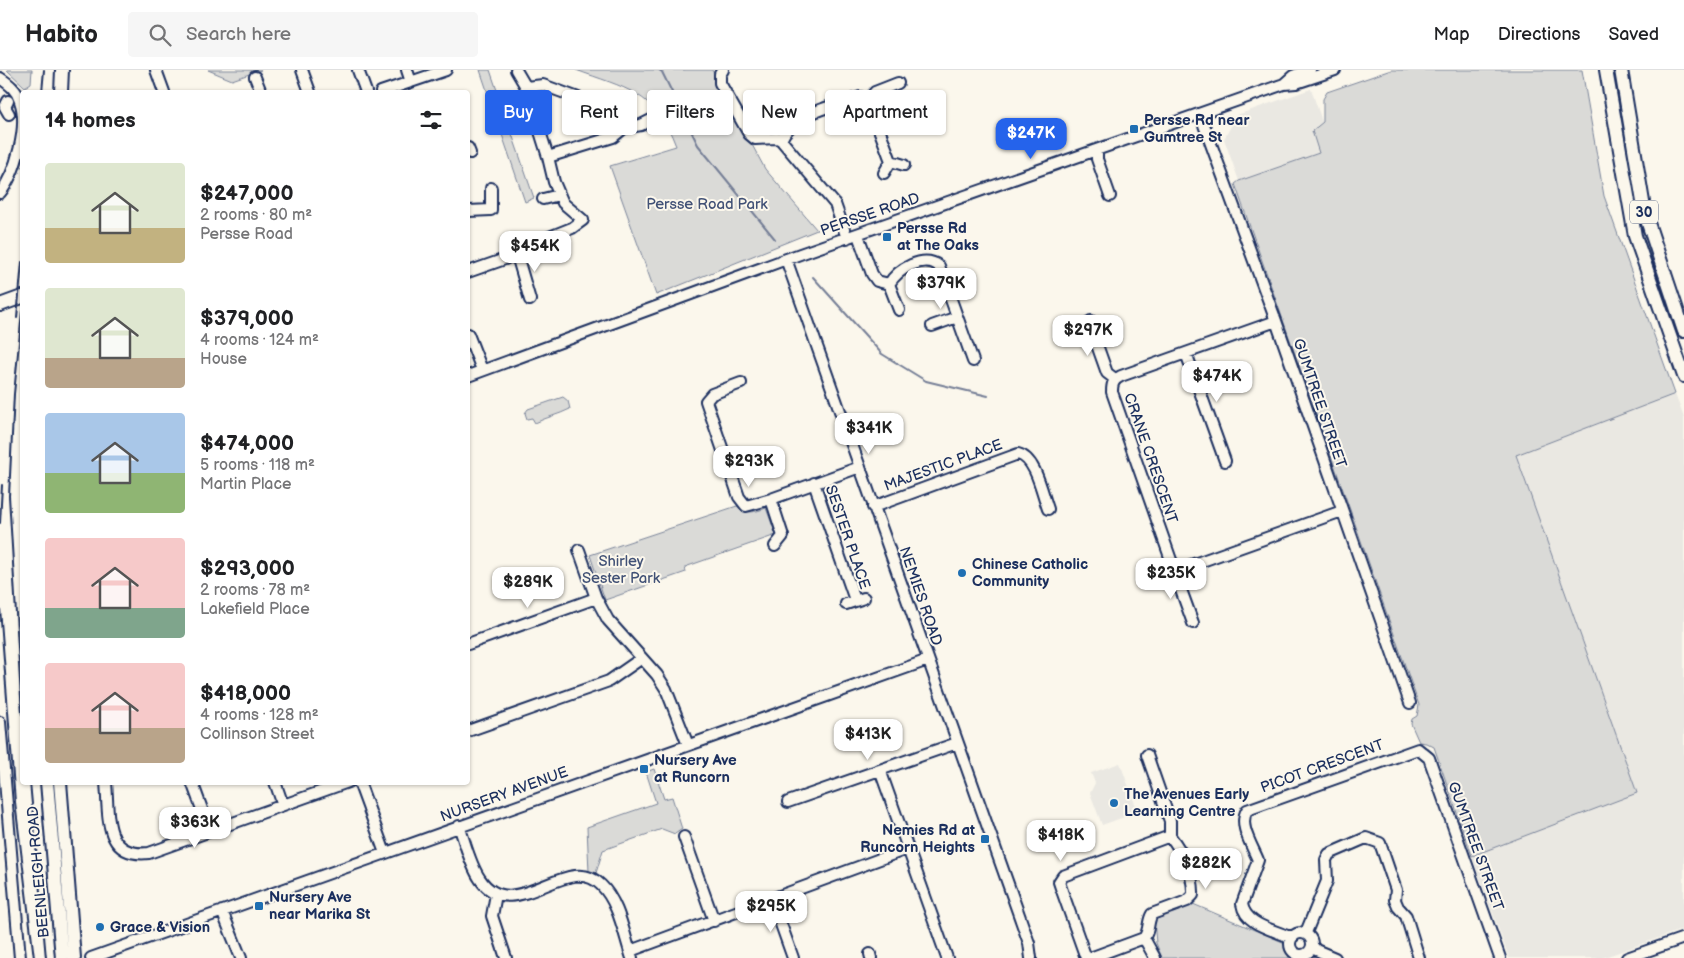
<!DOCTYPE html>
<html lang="en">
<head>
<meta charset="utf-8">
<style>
  body { margin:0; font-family:"Balsamiq Sans",sans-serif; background:#f6f6f6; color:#202124; height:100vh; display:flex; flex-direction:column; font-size:19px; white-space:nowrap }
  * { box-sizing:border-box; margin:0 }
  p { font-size:16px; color:#757577 }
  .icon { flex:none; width:28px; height:28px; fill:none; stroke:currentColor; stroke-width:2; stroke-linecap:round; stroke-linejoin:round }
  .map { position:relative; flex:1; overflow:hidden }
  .details { position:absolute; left:20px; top:20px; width:450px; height:695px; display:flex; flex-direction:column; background:#fff; border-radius:5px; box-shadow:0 1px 4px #0004 }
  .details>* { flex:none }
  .banner { position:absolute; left:485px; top:20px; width:475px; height:45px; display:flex; gap:10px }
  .price { position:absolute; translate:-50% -42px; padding:0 11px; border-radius:10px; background:#fff; color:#222; font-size:16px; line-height:32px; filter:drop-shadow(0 1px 2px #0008) }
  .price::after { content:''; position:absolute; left:50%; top:30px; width:15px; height:11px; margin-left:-8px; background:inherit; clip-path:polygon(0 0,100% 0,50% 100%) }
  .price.selected { background:#2563eb; color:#fff }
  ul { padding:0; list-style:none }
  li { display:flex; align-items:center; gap:15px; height:125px; padding:0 25px }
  li span { display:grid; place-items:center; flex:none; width:140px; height:100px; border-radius:5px; color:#555 }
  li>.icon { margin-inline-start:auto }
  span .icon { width:60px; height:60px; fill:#fffc; stroke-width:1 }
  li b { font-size:21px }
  h2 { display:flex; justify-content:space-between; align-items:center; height:60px; padding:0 25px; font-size:21px }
  .tag { padding:0 18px; border-radius:5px; background:#fff; box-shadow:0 1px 4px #0004; font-size:18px; line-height:45px }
  .tag.selected { background:#2563eb; color:#fff }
  header { display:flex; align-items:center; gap:30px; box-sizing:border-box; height:70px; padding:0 25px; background:#fff; border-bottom:1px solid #e0e0e0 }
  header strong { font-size:24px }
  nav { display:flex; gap:28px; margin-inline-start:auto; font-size:18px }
  .search { width:350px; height:45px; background:#f6f6f6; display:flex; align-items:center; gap:12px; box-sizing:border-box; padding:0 18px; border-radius:5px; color:#757577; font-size:19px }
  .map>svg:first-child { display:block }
  .built { fill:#eae8e2 }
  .green { fill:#dadad7; stroke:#7a849a }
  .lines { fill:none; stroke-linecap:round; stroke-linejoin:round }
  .stream { stroke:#747e96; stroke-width:2 }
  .minor-casing { stroke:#1b2f5e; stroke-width:14 }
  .major-casing { stroke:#1b2f5e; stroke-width:16 }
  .highway-casing { stroke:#1b2f5e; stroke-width:18 }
  .minor { stroke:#fbf7ec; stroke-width:10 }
  .major { stroke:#fbf7ec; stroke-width:12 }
  .highway { stroke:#fbf7ec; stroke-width:14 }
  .rail { stroke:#1b2f5e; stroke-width:2 }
  .poi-dot { fill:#1f6fb2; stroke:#fbf7ec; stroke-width:2 }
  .labels { text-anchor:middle; stroke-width:4; stroke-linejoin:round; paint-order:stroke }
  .shield { fill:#fbf7ec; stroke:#5e6b89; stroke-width:1 }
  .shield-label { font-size:14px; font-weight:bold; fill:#1b2f5e }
  .poi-label { font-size:15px; font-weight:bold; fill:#1b2f5e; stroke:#fbf7ec; text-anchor:start }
  .park-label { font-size:15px; fill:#415176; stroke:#fbf7ec }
  .street-label { font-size:15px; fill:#1b2f5e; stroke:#fbf7ec }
</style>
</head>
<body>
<header>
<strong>Habito</strong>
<div class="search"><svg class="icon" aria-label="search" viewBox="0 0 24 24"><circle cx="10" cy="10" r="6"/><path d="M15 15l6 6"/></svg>Search here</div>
<nav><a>Map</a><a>Directions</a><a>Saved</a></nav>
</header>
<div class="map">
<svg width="1684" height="888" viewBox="0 0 1684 888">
  <rect width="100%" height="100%" fill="#fbf7ec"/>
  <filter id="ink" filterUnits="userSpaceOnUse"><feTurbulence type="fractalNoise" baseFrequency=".02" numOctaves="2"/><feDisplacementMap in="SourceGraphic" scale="10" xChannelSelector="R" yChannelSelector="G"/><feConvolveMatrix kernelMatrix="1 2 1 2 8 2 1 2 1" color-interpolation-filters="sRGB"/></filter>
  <g filter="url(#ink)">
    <path class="built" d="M1311,19L1324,57L1320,83L1239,111L1224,69L1237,45Z
      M1675,324L1684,348V859L1602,888H1509L1472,786L1637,723L1516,385Z
      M1120,693L1138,742L1102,755L1090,723L1095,713L1091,703Z"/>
    <path class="green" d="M7,0H32L31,13L25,17Z
      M208,0H261L232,10Z
      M480,0H490L534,128L525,132Z
      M576,0H712L765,99L817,160L656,225L610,96L676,76C656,22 625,18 576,0Z
      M1391,0H1582L1604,126L1675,324L1516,385L1637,723L1472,786L1434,677L1426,673L1419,672L1411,654L1412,649L1417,646L1419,635L1235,114L1239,111L1319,83L1312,61L1323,52V29L1327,22Z
      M563,327L568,331L570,339C558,345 547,347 535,353L532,348L527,349L525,343L528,339Z
      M737,436C747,445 755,442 766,438L776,465L685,497L686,502L605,530L590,485Z
      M654,699L664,729L672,727L682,759L675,764L662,759L603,780L596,803L589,802L587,757L656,733L646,702Z
      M1193,834L1285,873L1289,888H1162L1156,873L1154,850Z"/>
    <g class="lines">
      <path class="stream" d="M659,0L662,2L698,75L775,169
        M813,207L882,284L926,311L988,326"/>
      <defs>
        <path id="minor" d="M156,0L164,22
          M302,0L310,22
          M358,0L366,22
          M407,0L411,12
          M516,0L526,17
          M723,0L720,4V13L749,64L755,69L777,68L781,70L835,134L847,168
          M255,7L261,22
          M0,8C9,14 17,20 20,31C29,56 16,103 0,123
          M1284,14L1293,6L1309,0
          M381,22L446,0
          M868,30L875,22L898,13
          M8,31L5,37L9,44
          M1200,44L1276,251L1410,633
          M624,58L613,67L548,87L526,17L543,15L611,40L617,44L624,58L641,55L653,49
          M781,70C792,43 834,36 860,27L868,30L891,91
          M468,78L470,83
          M1097,80V89L1110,126
          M884,103L891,91L904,95
          M543,129L559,125
          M468,141L491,140V118
          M858,165L872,204L877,211L889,214
          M516,182L530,230
          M786,189L1029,873L1031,888
          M468,202L505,189L527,176L572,158L583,150L563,133L554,112L548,87
          M899,240L889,214C898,199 923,184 939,196L973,291
          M1091,251V258L1107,303L1115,309
          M932,256L957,247
          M468,264L482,300
          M1186,283L1225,391
          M468,306L800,184L1284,14L1296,13L1335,0
          M741,313L712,324L706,331L739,427L746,436L771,429L860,397
          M814,413L855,530
          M771,429L783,466L775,476
          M873,437L1018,384C1036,388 1042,423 1048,439
          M579,480L596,528L608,550L657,605L666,619L688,675
          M1177,500L1342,441
          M846,534L864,528
          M1193,553L1177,509V500L1171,490L1112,322C1112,314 1113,310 1121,306L1276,251
          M468,574L596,528
          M0,652L20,888
          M468,661L609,611L642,588
          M880,700L947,888
          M106,712C109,745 103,788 149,783L348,712
          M192,712L210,761
          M275,712L283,735
          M359,712L385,783
          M788,732L957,673
          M459,756C465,772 470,795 480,809C513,858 568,780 601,815C619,832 624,865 632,888
          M684,767L714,851
          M496,824L492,846L506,888
          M772,829L793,888
          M222,841L241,888
          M1302,863L1307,860L1327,811L1326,790L1329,784L1366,768L1380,773L1396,820L1395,830L1398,837L1406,846L1419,888
          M1290 874a11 11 0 1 1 22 0a11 11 0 1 1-22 0Z
          M1294,866H1287C1271,859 1245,854 1242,834L1258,790C1252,775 1238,755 1247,740L1418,679L1429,688L1500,888
          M1144,868L1155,888
          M1312,875L1316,880L1335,888
          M630,881L907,779
          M870,884L871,888
          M91,888L928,590
          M1086,888L1061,818L1059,812L1063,806L1170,766
          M1090,888L1144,868C1150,860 1147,852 1152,844L1187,831L1193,825C1194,805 1182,781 1170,766V751L1147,685
          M1627,888L1684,868"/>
        <path id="major" d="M1606,0L1635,166L1684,306
          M1621,0L1645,144L1684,261
          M61,22L62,0
          M0,235L22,227
          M47,712L62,888
          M60,712L74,888"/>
        <path id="highway" d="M1307,1L1308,0"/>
      </defs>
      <use href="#minor" class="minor-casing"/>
      <use href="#major" class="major-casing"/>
      <use href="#highway" class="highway-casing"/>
      <use href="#minor" class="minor"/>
      <use href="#major" class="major"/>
      <use href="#highway" class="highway"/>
      <path class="rail" d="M42,22L44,0
        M22,242L14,324L9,426L22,644
        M17,248L22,192
        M0,453L2,415
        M0,538L15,732L34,888
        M30,712L46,888"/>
    </g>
  </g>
  <g class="poi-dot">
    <rect x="1129" y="54" width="10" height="10" rx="2.5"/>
    <rect x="882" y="162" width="10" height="10" rx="2.5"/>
    <circle cx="962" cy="503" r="5"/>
    <rect x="639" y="694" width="10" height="10" rx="2.5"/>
    <circle cx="1114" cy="733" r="5"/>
    <rect x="980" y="764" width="10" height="10" rx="2.5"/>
    <rect x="254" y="831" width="10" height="10" rx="2.5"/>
    <circle cx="100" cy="857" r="5"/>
  </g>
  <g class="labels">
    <rect class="shield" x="1630" y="130.5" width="28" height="23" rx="4"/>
    <g class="shield-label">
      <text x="1644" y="147">30</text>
    </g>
    <g class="poi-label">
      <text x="1144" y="55">Persse Rd near<tspan x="1144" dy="17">Gumtree St</tspan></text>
      <text x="897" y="163">Persse Rd<tspan x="897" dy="17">at The Oaks</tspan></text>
      <text x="972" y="499">Chinese Catholic<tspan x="972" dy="17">Community</tspan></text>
      <text x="654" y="695">Nursery Ave<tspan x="654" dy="17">at Runcorn</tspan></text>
      <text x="1124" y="729">The Avenues Early<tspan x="1124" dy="17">Learning Centre</tspan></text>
      <text x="975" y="765" text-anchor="end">Nemies Rd at<tspan x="975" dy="17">Runcorn Heights</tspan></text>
      <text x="269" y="832">Nursery Ave<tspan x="269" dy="17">near Marika St</tspan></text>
      <text x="110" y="862">Grace &amp; Vision</text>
    </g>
    <g class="park-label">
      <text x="707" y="139">Persse Road Park</text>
      <text x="621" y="496">Shirley<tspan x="621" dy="17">Sester Park</tspan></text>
    </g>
    <g class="street-label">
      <text transform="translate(870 144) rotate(-19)" y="5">PERSSE ROAD</text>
      <text transform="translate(1320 333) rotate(71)" y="5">GUMTREE STREET</text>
      <text transform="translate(1151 388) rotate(71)" y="5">CRANE CRESCENT</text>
      <text transform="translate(943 395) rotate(-20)" y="5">MAJESTIC PLACE</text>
      <text transform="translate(848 467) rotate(71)" y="5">SESTER PLACE</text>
      <text transform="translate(921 526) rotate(71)" y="5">NEMIES ROAD</text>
      <text transform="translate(1322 696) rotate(-20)" y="5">PICOT CRESCENT</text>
      <text transform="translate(504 724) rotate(-20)" y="5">NURSERY AVENUE</text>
      <text transform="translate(1476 776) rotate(70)" y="5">GUMTREE STREET</text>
      <text transform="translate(38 802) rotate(-95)" y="5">BEENLEIGH ROAD</text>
    </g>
  </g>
</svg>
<b class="price selected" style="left:1031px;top:90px">$247K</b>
<b class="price" style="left:535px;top:203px">$454K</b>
<b class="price" style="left:941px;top:240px">$379K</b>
<b class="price" style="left:1088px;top:287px">$297K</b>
<b class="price" style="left:1217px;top:333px">$474K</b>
<b class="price" style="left:869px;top:385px">$341K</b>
<b class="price" style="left:749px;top:418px">$293K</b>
<b class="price" style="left:1171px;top:530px">$235K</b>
<b class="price" style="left:528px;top:539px">$289K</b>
<b class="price" style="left:868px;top:691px">$413K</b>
<b class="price" style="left:195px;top:779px">$363K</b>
<b class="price" style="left:1061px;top:792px">$418K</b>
<b class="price" style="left:1206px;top:820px">$282K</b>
<b class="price" style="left:771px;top:863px">$295K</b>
<div class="banner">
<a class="tag selected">Buy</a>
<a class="tag">Rent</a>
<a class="tag">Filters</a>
<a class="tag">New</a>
<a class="tag">Apartment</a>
</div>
<section class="details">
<h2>14 homes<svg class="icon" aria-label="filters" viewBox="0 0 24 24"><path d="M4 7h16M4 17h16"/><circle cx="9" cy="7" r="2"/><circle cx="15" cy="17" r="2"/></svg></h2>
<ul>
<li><span style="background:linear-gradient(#dfe7d0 65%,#c2b280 0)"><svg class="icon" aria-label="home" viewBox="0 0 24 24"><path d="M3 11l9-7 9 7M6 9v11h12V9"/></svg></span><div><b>$247,000</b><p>2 rooms · 80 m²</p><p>Persse Road</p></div></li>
<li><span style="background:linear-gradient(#dfe7d0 70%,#b9a48a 0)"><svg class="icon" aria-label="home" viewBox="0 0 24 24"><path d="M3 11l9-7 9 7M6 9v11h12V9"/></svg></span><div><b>$379,000</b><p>4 rooms · 124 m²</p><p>House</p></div></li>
<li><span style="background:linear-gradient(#a9c7e8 60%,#8fb573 0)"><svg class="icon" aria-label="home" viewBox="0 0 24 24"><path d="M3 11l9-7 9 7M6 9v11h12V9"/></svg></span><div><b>$474,000</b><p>5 rooms · 118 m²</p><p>Martin Place</p></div></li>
<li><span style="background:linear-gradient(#f6c9c9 70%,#7fa58c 0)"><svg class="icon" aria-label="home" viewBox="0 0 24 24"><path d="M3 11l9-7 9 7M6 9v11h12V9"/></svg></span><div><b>$293,000</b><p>2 rooms · 78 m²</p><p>Lakefield Place</p></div></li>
<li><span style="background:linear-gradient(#f6c9c9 65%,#b9a48a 0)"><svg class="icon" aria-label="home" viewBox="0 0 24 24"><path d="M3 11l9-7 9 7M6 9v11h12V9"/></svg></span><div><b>$418,000</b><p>4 rooms · 128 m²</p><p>Collinson Street</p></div></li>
</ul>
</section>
</div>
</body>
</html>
